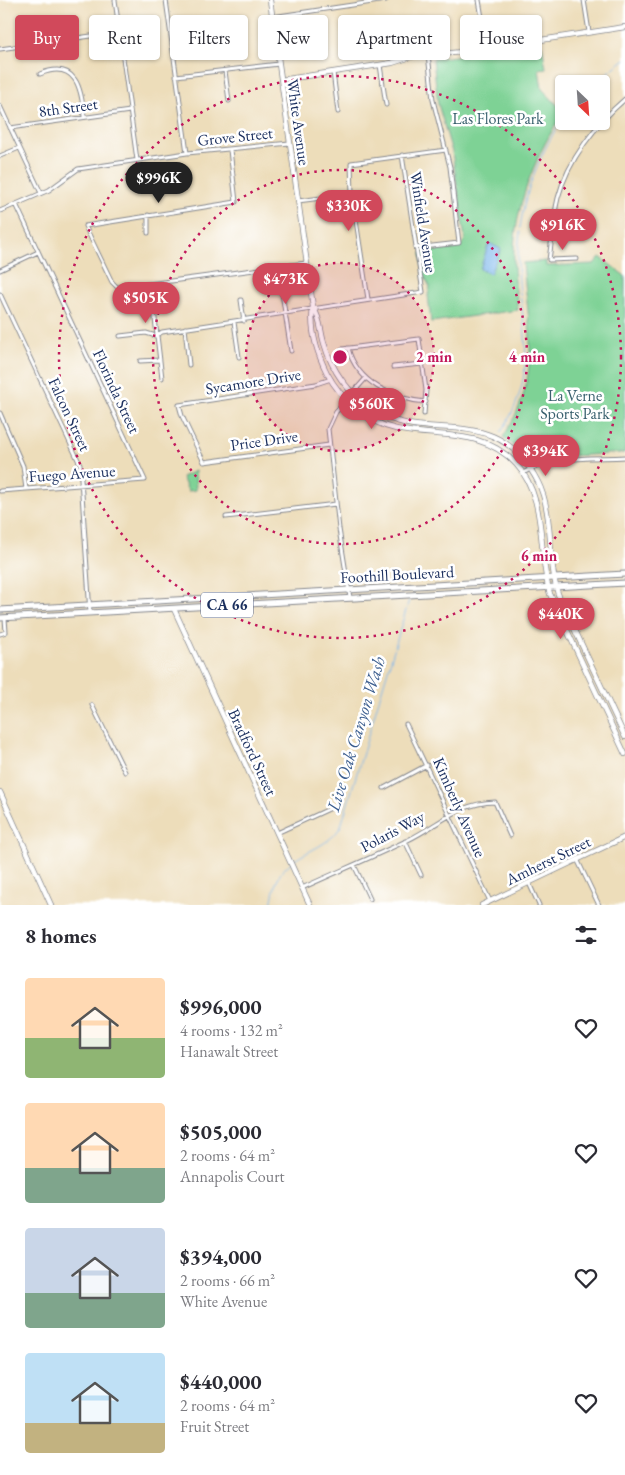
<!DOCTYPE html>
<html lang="en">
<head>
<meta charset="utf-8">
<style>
  body { margin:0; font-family:"EB Garamond",serif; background:#f7f7f7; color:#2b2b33; height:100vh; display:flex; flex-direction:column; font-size:19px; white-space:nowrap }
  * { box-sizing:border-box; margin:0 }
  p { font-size:16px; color:#7c7c81 }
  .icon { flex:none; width:28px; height:28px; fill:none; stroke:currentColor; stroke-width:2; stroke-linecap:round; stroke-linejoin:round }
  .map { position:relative; height:905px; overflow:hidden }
  .panel { display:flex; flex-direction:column; background:#fff; flex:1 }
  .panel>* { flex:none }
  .banner { position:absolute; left:15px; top:15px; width:595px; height:45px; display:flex; gap:10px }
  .needle { width:32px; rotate:155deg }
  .controls { position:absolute; left:555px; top:75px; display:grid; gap:10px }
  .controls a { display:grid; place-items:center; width:55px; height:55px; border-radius:5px; background:#fff; box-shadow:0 1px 4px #0004; font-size:25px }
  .price { position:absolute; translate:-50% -42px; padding:0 11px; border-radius:18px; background:#d1495b; color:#fff; font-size:16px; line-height:32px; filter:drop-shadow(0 1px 2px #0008) }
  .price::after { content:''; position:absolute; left:50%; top:30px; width:15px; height:11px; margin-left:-8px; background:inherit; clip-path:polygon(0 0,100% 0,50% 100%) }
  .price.current { background:#222; color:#fff }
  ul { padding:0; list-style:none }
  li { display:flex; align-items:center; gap:15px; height:125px; padding:0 25px }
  li span { display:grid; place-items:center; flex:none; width:140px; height:100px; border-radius:5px; color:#555 }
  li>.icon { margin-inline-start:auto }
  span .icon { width:60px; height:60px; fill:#fffc; stroke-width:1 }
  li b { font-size:21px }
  h2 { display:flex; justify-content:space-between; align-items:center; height:60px; padding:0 25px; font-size:21px }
  .tag { padding:0 18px; border-radius:5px; background:#fff; box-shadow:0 1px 4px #0004; font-size:18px; line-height:45px }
  .tag.current { background:#d1495b; color:#fff }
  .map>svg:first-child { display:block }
  .green { fill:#7ed295; stroke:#4c807a }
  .water { fill:#79b5eb; stroke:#4a72a4 }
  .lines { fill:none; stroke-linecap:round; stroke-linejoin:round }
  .stream { stroke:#79b5eb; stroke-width:1 }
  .street-casing { stroke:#84868c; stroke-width:5 }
  .secondary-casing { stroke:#84868c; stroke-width:6 }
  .primary-casing { stroke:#84868c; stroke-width:7 }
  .street { stroke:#fff; stroke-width:3 }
  .secondary { stroke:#fff; stroke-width:4.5 }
  .primary { stroke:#fff; stroke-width:5 }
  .ring { fill:none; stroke:#c2185b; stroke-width:2.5; stroke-dasharray:2.5 5 }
  .labels { text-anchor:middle; stroke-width:5; stroke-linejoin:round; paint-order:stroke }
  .shield { fill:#fff; stroke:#5f6d8e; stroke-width:1 }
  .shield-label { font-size:15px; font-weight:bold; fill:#1b2f5e }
  .street-label { font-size:16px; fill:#1b2f5e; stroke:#fff }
  .park-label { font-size:16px; fill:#39606e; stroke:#fff }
  .water-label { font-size:18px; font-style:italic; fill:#3c5e8f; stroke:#fff }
  .centre { fill:#c2185b; stroke:#fff; stroke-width:2.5 }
  .ring-label { font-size:15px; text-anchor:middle; font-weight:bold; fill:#c2185b; stroke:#fff; stroke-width:5; stroke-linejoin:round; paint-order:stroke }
</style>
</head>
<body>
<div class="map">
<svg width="625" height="905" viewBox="0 0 625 905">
  <rect width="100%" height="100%" fill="#fff"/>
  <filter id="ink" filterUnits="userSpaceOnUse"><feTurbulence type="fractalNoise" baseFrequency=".02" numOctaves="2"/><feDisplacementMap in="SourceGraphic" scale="10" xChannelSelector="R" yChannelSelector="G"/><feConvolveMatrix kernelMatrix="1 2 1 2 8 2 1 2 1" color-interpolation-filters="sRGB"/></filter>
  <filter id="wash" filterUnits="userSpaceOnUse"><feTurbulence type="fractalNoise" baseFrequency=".0096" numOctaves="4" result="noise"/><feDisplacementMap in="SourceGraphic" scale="20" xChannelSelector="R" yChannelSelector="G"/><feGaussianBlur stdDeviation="1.12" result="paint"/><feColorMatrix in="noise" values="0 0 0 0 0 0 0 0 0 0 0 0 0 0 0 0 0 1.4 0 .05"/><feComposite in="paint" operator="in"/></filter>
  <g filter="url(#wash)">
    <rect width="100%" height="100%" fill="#edddba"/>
    <path class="green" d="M542,45L546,68L539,69L542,89L564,112C537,152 517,200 514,248C513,269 516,290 518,310L431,322L428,295L430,287L423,273L421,253C434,248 461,255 465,238L452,152L438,104L433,59Z
      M600,257L625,276V453L552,457L533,462L503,437C542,377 529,330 523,263L546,261V266L594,264Z
      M195,471L196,490L188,491L182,477Z"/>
    <path class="water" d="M489,243L501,249L490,274L480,269Z"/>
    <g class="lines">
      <path class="stream" d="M593,84L625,59
        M520,228C526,186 541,152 564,116
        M501,432C550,358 509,308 520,232
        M271,905C273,896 274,886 278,878C291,852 327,851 341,826L409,600"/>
    </g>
  </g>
  <g filter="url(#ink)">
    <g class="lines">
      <defs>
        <path id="street" d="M115,0L137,160
          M166,0L187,153
          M479,0L487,48
          M584,0L589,32
          M272,17L386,0
          M0,49L119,32
          M380,65L386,105
          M225,71L229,101
          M333,72L338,112
          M40,74C76,59 82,89 84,117
          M176,76L279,64
          M0,106L41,193
          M10,128L130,111
          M230,150L236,202L85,226L112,282L117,287H126L306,263
          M0,156L19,148
          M298,201L352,194
          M0,211L49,190L78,169L187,153L290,143
          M148,215V233
          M415,248L459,243L450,167L433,100L428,54
          M577,259L549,260C552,240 553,218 558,198C568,160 596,124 625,99
          M0,270L38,252
          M282,293L291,351
          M0,294L80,464L90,613
          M368,299L352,194L351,163L446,150
          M241,300L244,321
          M154,310L162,378
          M234,322L239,357
          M185,328L189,365
          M120,336L146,333L156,336
          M156,336L162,332L423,292L402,155
          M348,348C357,383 393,399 426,402
          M342,349L419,339L426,390L424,414
          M140,361L159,360
          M393,367L422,364
          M0,413L23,466L26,489
          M329,445L204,462L182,416L179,405L316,384L331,379
          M523,473C553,455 591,459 625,457
          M0,491L145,480L16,204
          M226,517L336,504
          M350,598L339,529L328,429L336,412L366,378
          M0,634L6,632L5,618
          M92,705L125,772
          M406,724L490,901
          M384,788L427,765
          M277,833L329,809
          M405,841L421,875
          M577,859L599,905
          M354,865L370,899
          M529,883L539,905
          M302,888C337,872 373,857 408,840C439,825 458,803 495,802L510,836"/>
        <path id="secondary" d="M270,0L313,307C310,329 317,353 327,373C340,398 367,423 396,429C438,438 483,428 516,464C548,499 537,551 550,594L625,754
          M281,80L392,63L414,56L463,52L625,27
          M313,307C321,319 320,330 324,343C332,371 348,393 372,409C427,448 495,398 538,482C554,514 547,559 558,594L625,737
          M174,609L310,905
          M0,792L51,905
          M482,905L625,837"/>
        <path id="primary" d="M0,610L625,574
          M0,618L625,583"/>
      </defs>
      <use href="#street" class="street-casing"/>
      <use href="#secondary" class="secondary-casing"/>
      <use href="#primary" class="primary-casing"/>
      <use href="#street" class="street"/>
      <use href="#secondary" class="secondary"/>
      <use href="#primary" class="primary"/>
    </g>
  </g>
  <circle cx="340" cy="357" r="94" fill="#c2185b" fill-opacity=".12"/>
  <g class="ring">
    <circle cx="340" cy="357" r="94"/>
    <circle cx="340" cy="357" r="187"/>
    <circle cx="340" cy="357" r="281"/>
  </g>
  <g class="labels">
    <rect class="shield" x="201" y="592.5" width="52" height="25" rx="4"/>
    <g class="shield-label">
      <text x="227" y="610">CA 66</text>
    </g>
    <g class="street-label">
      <text transform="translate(68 107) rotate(-8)" y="6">8th Street</text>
      <text transform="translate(299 122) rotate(82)" y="6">White Avenue</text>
      <text transform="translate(235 136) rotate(-6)" y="6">Grove Street</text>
      <text transform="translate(424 222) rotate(81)" y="6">Winfield Avenue</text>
      <text transform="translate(253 381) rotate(-9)" y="6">Sycamore Drive</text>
      <text transform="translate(117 391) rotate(65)" y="6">Florinda Street</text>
      <text transform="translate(70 414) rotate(65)" y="6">Falcon Street</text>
      <text transform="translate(264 440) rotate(-8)" y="6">Price Drive</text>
      <text transform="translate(72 473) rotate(-4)" y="6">Fuego Avenue</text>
      <text transform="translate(397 574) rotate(-3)" y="6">Foothill Boulevard</text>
      <text transform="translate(253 752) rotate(65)" y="6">Bradford Street</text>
      <text transform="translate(460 807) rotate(66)" y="6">Kimberly Avenue</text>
      <text transform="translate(392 831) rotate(-28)" y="6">Polaris Way</text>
      <text transform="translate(548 860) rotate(-26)" y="6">Amherst Street</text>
    </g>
    <g class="park-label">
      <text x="498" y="124">Las Flores Park</text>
      <text x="575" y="401">La Verne<tspan x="575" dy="18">Sports Park</tspan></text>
    </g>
    <g class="water-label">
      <text transform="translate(356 734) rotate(-73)" y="6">Live Oak Canyon Wash</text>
    </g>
  </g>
  <circle cx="340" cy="357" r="8" class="centre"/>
  <g class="ring-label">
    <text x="434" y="362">2 min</text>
    <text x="527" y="362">4 min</text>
    <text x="539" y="561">6 min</text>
  </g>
</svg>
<div class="controls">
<a><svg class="needle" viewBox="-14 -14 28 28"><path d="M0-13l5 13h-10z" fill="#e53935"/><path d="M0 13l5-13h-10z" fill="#7c7c81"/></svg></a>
</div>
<b class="price current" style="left:159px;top:204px">$996K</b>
<b class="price" style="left:349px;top:232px">$330K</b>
<b class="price" style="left:563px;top:251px">$916K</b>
<b class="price" style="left:286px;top:305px">$473K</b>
<b class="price" style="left:146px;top:324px">$505K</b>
<b class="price" style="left:372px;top:430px">$560K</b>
<b class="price" style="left:546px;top:477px">$394K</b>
<b class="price" style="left:561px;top:640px">$440K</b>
<div class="banner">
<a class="tag current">Buy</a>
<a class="tag">Rent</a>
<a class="tag">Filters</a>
<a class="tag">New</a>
<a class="tag">Apartment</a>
<a class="tag">House</a>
</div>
</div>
<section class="panel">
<h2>8 homes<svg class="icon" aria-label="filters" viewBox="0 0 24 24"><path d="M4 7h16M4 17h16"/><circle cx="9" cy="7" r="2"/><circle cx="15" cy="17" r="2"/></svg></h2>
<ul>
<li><span style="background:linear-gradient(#ffd9b3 60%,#8fb573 0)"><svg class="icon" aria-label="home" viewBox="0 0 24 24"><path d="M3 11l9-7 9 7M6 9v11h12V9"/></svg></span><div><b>$996,000</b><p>4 rooms · 132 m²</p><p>Hanawalt Street</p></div><svg class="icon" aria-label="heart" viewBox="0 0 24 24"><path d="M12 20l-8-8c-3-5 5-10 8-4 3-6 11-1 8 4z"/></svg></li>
<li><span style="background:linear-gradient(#ffd9b3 65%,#7fa58c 0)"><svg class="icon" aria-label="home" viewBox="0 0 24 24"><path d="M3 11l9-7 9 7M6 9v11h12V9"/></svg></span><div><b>$505,000</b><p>2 rooms · 64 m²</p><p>Annapolis Court</p></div><svg class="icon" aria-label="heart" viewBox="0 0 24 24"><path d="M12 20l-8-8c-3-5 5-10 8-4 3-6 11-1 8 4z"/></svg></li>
<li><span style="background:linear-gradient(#c9d6e8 65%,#7fa58c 0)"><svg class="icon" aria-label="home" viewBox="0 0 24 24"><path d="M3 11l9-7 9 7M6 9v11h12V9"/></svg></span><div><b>$394,000</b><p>2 rooms · 66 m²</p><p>White Avenue</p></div><svg class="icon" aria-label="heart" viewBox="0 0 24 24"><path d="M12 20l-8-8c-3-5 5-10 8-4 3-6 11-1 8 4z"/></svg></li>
<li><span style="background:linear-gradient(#bfe0f5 70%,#c2b280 0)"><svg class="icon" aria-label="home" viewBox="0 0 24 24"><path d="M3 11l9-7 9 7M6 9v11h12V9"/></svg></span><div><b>$440,000</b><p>2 rooms · 64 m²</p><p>Fruit Street</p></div><svg class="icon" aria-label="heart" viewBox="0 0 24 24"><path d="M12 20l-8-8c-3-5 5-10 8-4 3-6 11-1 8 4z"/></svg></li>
</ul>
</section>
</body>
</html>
